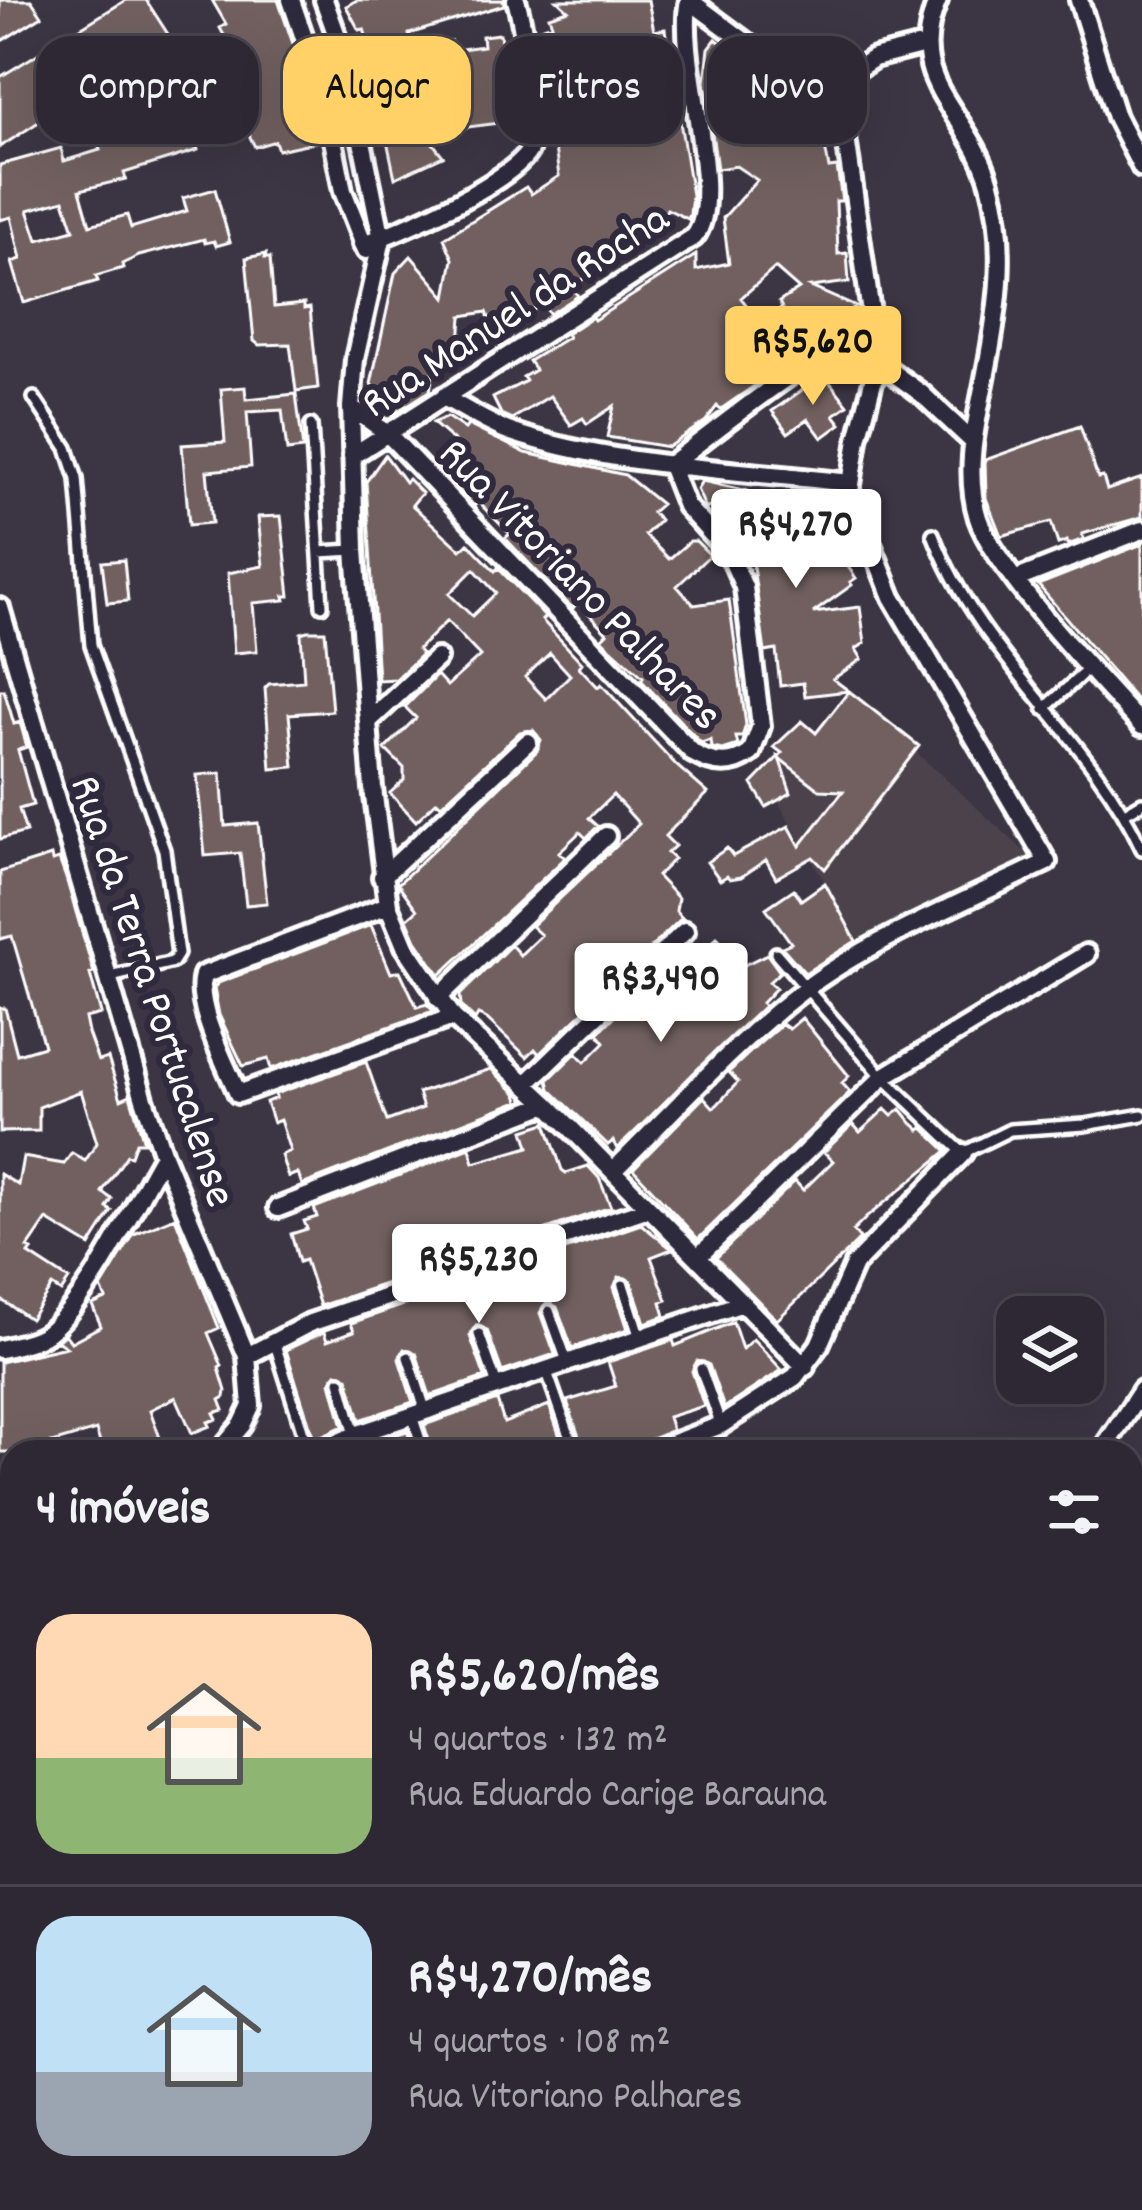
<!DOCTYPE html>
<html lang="pt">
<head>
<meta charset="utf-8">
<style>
  body { margin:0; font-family:Dekko,sans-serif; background:#39343f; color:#f1f3f6; height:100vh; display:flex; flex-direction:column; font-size:45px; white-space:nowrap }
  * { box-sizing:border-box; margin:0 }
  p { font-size:39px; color:#a7a6ac }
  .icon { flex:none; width:66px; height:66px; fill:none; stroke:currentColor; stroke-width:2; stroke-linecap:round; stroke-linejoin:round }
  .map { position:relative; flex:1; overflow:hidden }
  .sheet { position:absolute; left:0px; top:1440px; width:1143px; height:771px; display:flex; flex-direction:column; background:#2d2833; border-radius:36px 36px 0 0; box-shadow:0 12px 48px #0002,0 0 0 3px #48444e }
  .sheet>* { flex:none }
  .top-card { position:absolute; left:36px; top:36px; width:1071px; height:108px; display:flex; gap:24px }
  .controls { position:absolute; left:996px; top:1296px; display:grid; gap:24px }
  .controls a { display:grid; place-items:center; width:108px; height:108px; border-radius:24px; background:#2d2833; box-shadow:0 12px 48px #0002,0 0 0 3px #48444e; font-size:60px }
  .price { position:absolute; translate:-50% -102px; padding:0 27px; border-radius:12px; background:#fff; color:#222; font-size:39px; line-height:78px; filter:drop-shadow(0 3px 6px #0008) }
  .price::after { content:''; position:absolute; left:50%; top:72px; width:36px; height:27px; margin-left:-18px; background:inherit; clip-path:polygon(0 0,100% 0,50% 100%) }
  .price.on { background:#ffd166; color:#111 }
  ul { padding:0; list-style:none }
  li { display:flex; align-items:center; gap:36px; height:300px; padding:0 36px }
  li+li { border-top:3px solid #48444e }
  li span { display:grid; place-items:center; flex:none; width:336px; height:240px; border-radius:36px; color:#555 }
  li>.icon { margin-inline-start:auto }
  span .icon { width:144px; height:144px; fill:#fffc; stroke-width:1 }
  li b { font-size:51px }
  h2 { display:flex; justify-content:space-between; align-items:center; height:144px; padding:0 36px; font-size:51px }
  .pill { padding:0 42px; border-radius:36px; background:#2d2833; box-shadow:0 12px 48px #0002,0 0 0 3px #48444e; font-size:42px; line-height:108px }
  .pill.on { background:#ffd166; color:#111 }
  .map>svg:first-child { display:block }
  .built { fill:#4c424c }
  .green { fill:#656c5f; stroke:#b2b6af; stroke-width:3 }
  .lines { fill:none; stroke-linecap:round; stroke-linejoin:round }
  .stream { stroke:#92a0ac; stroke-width:6 }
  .building { fill:#71605e; stroke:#fff; stroke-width:3; fill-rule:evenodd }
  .service-casing { stroke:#fff; stroke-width:18 }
  .minor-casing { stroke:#fff; stroke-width:26 }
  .service { stroke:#2f2a3d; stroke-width:9 }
  .minor { stroke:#2f2a3d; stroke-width:16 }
  .labels { text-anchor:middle; stroke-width:12; stroke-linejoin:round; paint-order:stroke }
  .street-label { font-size:45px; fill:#fff; stroke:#2f2a3d }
</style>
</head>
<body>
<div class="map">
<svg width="1142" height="2210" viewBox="0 0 1142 2210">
  <rect width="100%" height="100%" fill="#3c3544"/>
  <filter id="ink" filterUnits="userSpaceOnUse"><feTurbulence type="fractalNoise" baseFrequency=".00833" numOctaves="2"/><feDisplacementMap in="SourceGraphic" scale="24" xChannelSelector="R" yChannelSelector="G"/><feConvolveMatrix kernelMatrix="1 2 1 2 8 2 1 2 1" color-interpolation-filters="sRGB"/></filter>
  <g filter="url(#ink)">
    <path class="built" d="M849,691L1030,856L863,948L762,774L781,753L774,747L802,721L817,732Z"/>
    <path class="green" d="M12,1556V1705L0,1708V1559Z"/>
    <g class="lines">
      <path class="stream" d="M1131,1650L1142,1653"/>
    </g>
    <path class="building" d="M0,0H31L42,16L0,42Z
      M126,0H146L173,42L116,73L107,60L83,75L88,90L0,147V77Z
      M212,0H278L313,102L320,141L278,150L275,141L255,147L250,137L244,91L249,89L248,79L253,78L245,45L233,52L220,28L226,24Z
      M357,0H504V5L409,34L411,46L451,41L454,50L483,46L482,36L500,34L508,97L507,122L461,128L454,119L420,127L443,156L395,178L382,117L376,118L362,61L373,58L364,29L359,30L346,6Z
      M557,0H648L654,31L665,29L669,57L660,58L661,69L626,74L631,104L676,97L692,195L690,214L688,219L667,209L658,230L651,226L612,251L617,258L571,287L578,296L550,314L543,305L515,319L516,322L493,331L487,312L462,316L459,358L436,356L430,391L393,414L371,384L395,273L411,256L446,297L453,259L444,238L526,187L531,194L559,176L554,141L562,140L558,107L549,108L538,29L552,24L549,16L568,10Z
      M716,39L809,115L822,131L829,168L837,167L842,201H836L838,254L847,253L849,282L811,287L856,307L814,336L818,342L721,409L717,406L706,421L668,447L607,437L614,406L587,424L583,418L571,425L550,396L512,419L501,414L493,398L526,381L523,377L535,370L529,361L568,337L566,334L592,317L594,320L696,255V270L729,263L723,218L757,180L736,166L717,169L705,82L709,48ZM775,268L799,289L779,302L782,308L760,323L741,298Z
      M188,111L198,150L124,173L126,179L80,190L90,225L127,215L131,228L187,211L183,198L215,189L230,242L216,246L214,241L205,243L204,239L139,256L122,264L123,268L96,276L98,281L24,303L12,262L21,259L11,217L0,220V165L61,148L64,161L100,150L96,137ZM64,200L74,230L38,240L28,210Z
      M266,254L265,258H270L274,307L304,304V309L310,308L318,388L296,391L290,344L259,345L254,341L246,258Z
      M824,375L848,405L834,415L841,424L822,438L808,419L788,433L772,411Z
      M245,387L246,399L296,394L303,449L287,451L282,410L247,412L251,467L207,471L212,523L189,525L182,445L225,442L221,389Z
      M447,417L465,429L468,425L526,453L625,475L661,504L652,512L660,520L645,535L669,559L690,541H696L710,555L677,586L694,605L729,600L746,725L742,737H736L738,745L723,750L712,748L711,740L701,743L641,680L643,677L601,639L607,633L578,602L573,608L563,599L505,538L510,534L478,502L474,506L436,466L455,442L433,423Z
      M1080,426L1098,478L1103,477L1107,490L1142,478V517L1082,534L1084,539L1068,545L1067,541L1058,544L1051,522L1001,536L986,498L985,460Z
      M385,455L405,482L408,479L422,493L412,505L461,550L468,543L495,571L498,568L545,617L542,620L582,663L579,667L598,687L601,684L677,766L708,793L665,836L675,846L667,853L674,859L657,876L678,898L676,911L682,918L539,1054L535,1049L527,1057L487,1019L478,1015L475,1020L461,1006L460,995L511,945L520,955L541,935L531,926L639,824L613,795L589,818L598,826L586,838L580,832L559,852L565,858L440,975L416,940L407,919L417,910L398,884L537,751L541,740L533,730L520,732L441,805L437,801L416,821L390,793L404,780V768L385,749L416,718L405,707L437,675L447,686L480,656L447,621L418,649L422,654L396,679L378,680L366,482ZM474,569L496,593L472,616L449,594ZM550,653L570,675L546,699L525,677Z
      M702,481L748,491L759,511L755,550L782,503L802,515L796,523L818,539L831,523L843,532L836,540L847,548L841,557L856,578L850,582L852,585L813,613L860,607L865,643L856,649L862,659L833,679L849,691L805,696L803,683L780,686L776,650L765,652L752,559L713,505L706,509L697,489Z
      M281,516L290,596H284L285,600L253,603L257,651L234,653L228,573L263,566L258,517Z
      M1142,544V707L1038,585Z
      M124,560L128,601L107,603L102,562Z
      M307,631H325L332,711L289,714L294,767L271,769L265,688L269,684L304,681L301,633Z
      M0,690H4L14,724L20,722L27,747L18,750L33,805L19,809L26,832L0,839Z
      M849,691L919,746L825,869L813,857L776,878L766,860L741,877L730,879L727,876L720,880L707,862L727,848L733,856L789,826L800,846L843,791L820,790L779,758L791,793L766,807L752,784L782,753L774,747L802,721L816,733Z
      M221,773L225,826L258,823L267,903L246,905L240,853L205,856L197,775Z
      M51,856L52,861L59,859L66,878L94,973L90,974L101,1014L85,1018L88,1033L98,1061L108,1058L121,1099L130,1095L144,1142H136L131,1156L127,1155L102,1192L112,1199L107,1208L112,1211L90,1246L47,1220L28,1248L32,1250L29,1254L69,1280L61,1292L52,1286L30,1319L0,1299V1174L18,1185L23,1157L64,1164L72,1153L85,1161L97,1143L81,1091L39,1107V1131L0,1132V1008H5L17,1054L44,1046L12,936L0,939V872Z
      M825,883L856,941L805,973L782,947L791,943L766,908L794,889L801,900Z
      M371,925L391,973L400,971L417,1007L427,1004L433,1011L271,1069L268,1059L243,1066L219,1015L214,988L218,983Z
      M717,937L729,949L683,982L689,992L767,954L780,972L769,982L776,988L762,1003L764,1006L617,1149L613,1141L608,1145L550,1089L548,1080L576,1053L585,1062L605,1042L598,1033L623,1008L631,1016L657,992L649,984L667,966L675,975Z
      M802,1018L849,1076L842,1083L850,1092L698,1239L633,1169L704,1097L713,1107L717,1105L738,1082L729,1072L760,1043L782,1024L789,1029Z
      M366,1062L387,1121L423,1108L418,1093L491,1069L517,1094L519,1101L302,1185L298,1173L288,1177L281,1155L290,1151L280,1120L273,1123L266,1102L276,1098L275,1094Z
      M885,1109L892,1116L901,1109L912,1123L920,1130L923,1128L947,1151L867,1217L853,1231L860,1239L777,1320L716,1258L795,1181L803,1190L833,1161L824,1152L853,1124L860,1132Z
      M546,1123L562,1170L566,1173L588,1166L599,1178L611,1207L320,1306L305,1260L299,1262L291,1234L307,1229L304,1221L317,1217L314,1208L470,1148L474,1163L529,1147L524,1130Z
      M175,1217L219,1328L208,1333L222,1366L219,1368L226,1391L225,1397L220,1400L224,1410L214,1413L217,1419L208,1422L210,1426L192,1433L176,1397L150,1410L164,1449L155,1452H103L96,1430L38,1447L40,1452H0V1362L66,1347L57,1341L65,1334L71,1342L101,1326L92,1305L106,1299L101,1288L134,1234Z
      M641,1224L672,1249L651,1257L667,1300L661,1302L665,1316L645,1323L631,1281L619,1277L614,1287L628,1329L572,1348L557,1307L547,1302L540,1313L555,1354L502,1372L487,1330L477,1325L470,1336L485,1377L430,1396L416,1353L404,1349L399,1359L413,1402L360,1420L348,1378L337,1373L331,1382L343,1426L314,1439L286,1350L324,1332L327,1341L354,1331L351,1323Z
      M733,1322L742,1349L753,1339L782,1370L724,1408L709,1365L697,1361L692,1371L704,1406L668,1417L672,1430L639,1446L620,1452H584L567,1401L616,1386L608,1362L673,1340L675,1346Z
      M497,1400L504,1423L549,1405L565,1452H433L424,1425Z
      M407,1431L415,1452H348L360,1447Z"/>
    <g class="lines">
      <defs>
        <path id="service" d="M34,398L67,448L77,479L91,645L164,850L178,954L173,962L106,978
          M311,425L322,606
          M933,534C979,656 1089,734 1142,849
          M319,552L355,550
          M1044,709L1088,669
          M1125,813L1142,803
          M776,953L883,1077L963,1153L1010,1130L1085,1125L1142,1115
          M623,1285L641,1341
          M549,1311L568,1364
          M479,1334L498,1388
          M274,1341L309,1452
          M408,1357L426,1412
          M701,1369L721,1425
          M547,1372L575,1452
          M340,1381L355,1435
          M412,1416L424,1452"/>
        <path id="minor" d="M291,0L325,99L343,191L366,250
          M324,0L345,58L382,239L355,359L351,407L355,550L373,788L388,905L405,946L453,1017L547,1104L805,1367
          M938,0C902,83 968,108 990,183C1008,245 998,311 986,373C977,421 963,470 978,518C996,572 1100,680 1142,726
          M1079,0L1116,117L1142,168
          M817,95L874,58L925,45
          M362,244C395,235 520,178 530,148C538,125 524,25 516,0
          M878,362L922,394L972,441
          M445,398C466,409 488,424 511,432C614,467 741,470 849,483
          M351,407L388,434L693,753C713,765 732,767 751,753L761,726L744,587L729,553L686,506L670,465
          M352,456L694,237C727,197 676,60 689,0
          M671,464C734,417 798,362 870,329
          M1017,579L1142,530
          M0,608L144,1099L163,1155L247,1356L251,1406L242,1425L219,1452
          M370,720L437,658
          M382,877L528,742
          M388,905L203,975C194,1006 226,1064 238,1094L453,1017
          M438,998L606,836
          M526,1084L685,931
          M613,1171C674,1111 733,1044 801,992C867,941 970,899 1047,862L892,597L850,491L858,439L878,362L845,131L829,104L689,0
          M278,1208L547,1104
          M698,1257L883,1077L1086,954
          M0,1349C17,1345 38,1342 52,1329C94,1291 133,1206 163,1155
          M247,1356L310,1323L649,1208
          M316,1452L355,1435L743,1303
          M650,1452L721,1425L795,1377L819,1345L854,1265L963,1153
          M1101,1452L1142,1390
          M0,1516L12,1513
          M1131,1542L1142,1548
          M1131,1712L1142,1718
          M0,1732L12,1727
          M1131,1892L1142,1884
          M0,1976L12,1971
          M0,2105L12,2100
          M314,2199L316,2210
          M484,2199L487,2210
          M658,2199L662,2210
          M845,2199L848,2210
          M1016,2199L1019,2210
          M230,2210L260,2199"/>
      </defs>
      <use href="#service" class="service-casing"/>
      <use href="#minor" class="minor-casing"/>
      <use href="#service" class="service"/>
      <use href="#minor" class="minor"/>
    </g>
  </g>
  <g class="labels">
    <g class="street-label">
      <text transform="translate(513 308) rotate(-33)" y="16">Rua Manuel da Rocha</text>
      <text transform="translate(583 582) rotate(46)" y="16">Rua Vitoriano Palhares</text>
      <text transform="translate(156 990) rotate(72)" y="16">Rua da Terra Portucalense</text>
    </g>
  </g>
</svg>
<div class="controls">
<a><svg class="icon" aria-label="layers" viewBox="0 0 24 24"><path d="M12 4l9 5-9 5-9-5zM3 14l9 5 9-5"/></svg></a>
</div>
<b class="price on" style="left:813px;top:408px">R$5,620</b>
<b class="price" style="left:796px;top:591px">R$4,270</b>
<b class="price" style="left:661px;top:1045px">R$3,490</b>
<b class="price" style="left:479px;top:1326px">R$5,230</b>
<div class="top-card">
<a class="pill">Comprar</a>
<a class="pill on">Alugar</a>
<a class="pill">Filtros</a>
<a class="pill">Novo</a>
</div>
<section class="sheet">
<h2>4 imóveis<svg class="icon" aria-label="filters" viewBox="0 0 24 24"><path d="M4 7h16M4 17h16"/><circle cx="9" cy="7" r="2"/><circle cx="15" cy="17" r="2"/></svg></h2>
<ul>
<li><span style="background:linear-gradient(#ffd9b3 60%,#8fb573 0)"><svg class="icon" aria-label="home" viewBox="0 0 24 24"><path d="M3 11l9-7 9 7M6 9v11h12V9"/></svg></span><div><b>R$5,620/mês</b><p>4 quartos · 132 m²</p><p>Rua Eduardo Carige Barauna</p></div></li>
<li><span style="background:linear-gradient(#bfe0f5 65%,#9aa5b1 0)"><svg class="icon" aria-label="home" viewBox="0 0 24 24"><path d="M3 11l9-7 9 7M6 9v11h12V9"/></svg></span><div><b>R$4,270/mês</b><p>4 quartos · 108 m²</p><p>Rua Vitoriano Palhares</p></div></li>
</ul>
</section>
</div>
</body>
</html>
